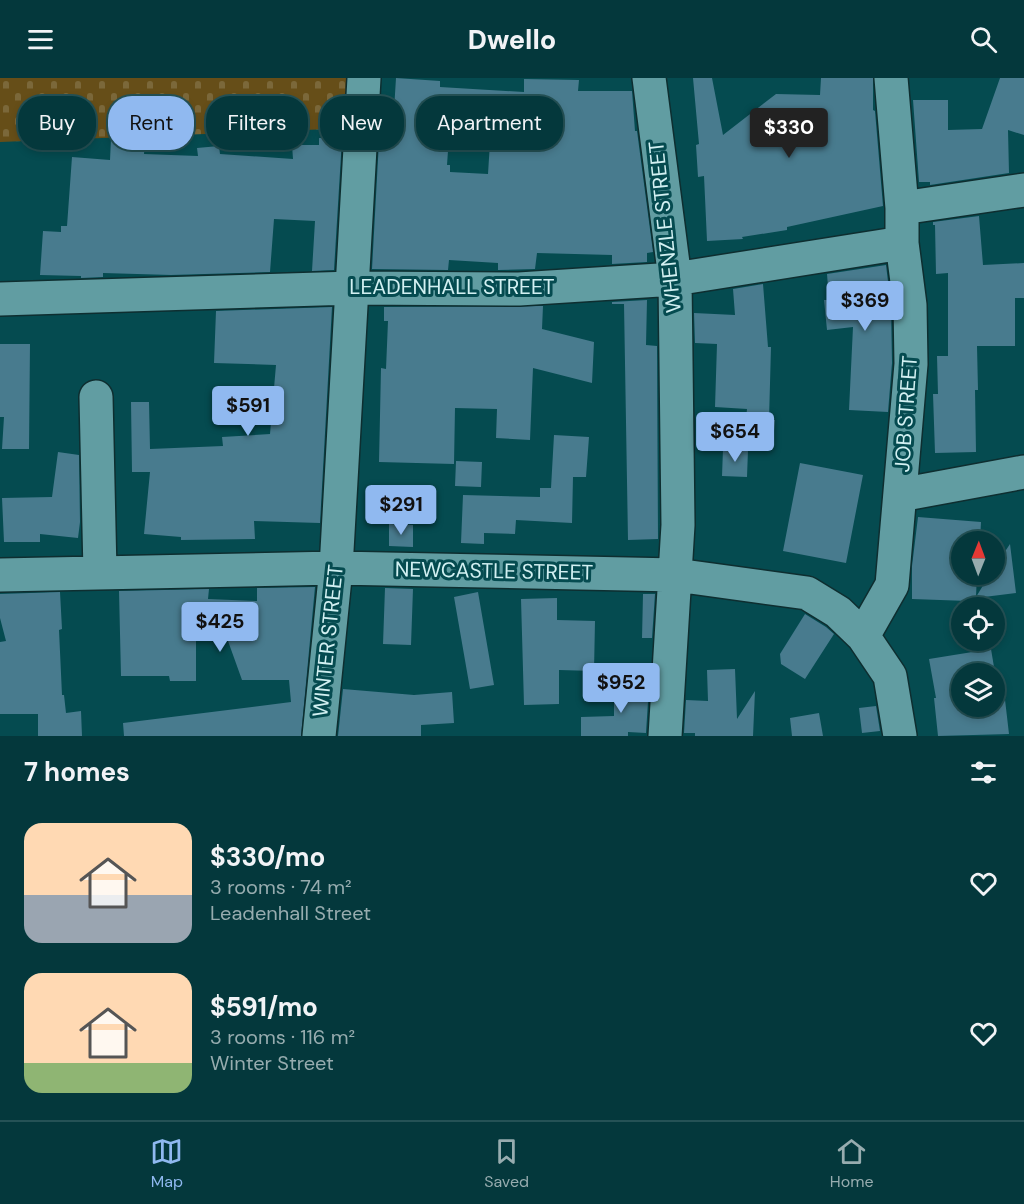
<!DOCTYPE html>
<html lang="en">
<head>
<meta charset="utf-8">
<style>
  body { margin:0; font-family:"DM Sans",sans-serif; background:#124347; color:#f1f3f6; height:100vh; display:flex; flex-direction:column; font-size:22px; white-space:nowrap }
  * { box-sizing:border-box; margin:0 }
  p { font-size:20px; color:#97acaf }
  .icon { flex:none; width:33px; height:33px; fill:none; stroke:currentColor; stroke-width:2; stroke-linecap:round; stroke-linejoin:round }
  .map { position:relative; height:658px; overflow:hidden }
  .details { display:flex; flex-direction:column; background:#04383c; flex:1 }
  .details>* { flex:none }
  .top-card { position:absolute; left:18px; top:18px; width:600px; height:54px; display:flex; gap:12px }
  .needle { width:39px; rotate:1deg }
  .tools { position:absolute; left:951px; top:453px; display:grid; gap:12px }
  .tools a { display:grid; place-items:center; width:54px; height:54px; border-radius:50%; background:#04383c; box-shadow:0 3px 9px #0003,0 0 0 2px #255256; font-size:30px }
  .price { position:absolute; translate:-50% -51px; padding:0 14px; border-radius:6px; background:#90b9f0; color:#111; font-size:20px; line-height:39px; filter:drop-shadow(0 2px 3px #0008) }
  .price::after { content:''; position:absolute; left:50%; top:36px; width:18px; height:14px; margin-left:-9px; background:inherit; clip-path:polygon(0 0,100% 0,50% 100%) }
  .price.active { background:#222; color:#fff }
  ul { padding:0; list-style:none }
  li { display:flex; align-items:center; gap:18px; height:150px; padding:0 24px }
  li span { display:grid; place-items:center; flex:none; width:168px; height:120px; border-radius:18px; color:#555 }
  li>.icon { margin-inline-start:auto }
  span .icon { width:72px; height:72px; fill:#fffc; stroke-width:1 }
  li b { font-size:26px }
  h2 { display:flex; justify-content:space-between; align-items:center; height:72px; padding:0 24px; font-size:26px }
  .pill { padding:0 21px; border-radius:24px; background:#04383c; box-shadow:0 3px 9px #0003,0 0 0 2px #255256; font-size:21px; line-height:54px }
  .pill.active { background:#90b9f0; color:#111 }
  header { display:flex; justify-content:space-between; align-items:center; height:78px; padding:0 24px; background:#04383c; font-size:27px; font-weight:800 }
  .dock { display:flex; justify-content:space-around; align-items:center; height:84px; border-top:2px solid #255256; background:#04383c; font-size:16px; color:#97acaf }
  .dock a { display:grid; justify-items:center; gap:3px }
  .dock .active { color:#90b9f0 }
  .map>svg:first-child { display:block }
  .cemetery { fill:url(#cemetery-stones) }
  .building { fill:#487b8e; fill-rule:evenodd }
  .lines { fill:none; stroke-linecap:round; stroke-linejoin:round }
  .minor-casing { stroke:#0e2e30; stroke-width:36 }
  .minor { stroke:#619da2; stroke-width:33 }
  .labels { text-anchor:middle; stroke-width:6; stroke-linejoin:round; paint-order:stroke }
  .street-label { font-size:21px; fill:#d2f0f2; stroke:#054b50 }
</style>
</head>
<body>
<header><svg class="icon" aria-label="menu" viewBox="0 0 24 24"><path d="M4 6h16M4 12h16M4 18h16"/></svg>Dwello<svg class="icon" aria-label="search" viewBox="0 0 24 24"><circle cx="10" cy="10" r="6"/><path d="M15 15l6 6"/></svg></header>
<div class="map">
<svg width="1024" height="658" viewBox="0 0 1024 658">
  <defs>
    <pattern id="cemetery-stones" width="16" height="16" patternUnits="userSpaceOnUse" patternTransform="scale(1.5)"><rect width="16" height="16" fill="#664e18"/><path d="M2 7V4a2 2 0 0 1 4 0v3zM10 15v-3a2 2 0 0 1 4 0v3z" fill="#7b683a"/></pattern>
  </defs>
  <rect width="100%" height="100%" fill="#054b50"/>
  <path class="cemetery" d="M0,0H358L355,50L0,64Z"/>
  <path class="building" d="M396,0L440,3V9L524,14V1L579,2L578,13H632L635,53H637L653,174L647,175V184L612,186V177L537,175L535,191L498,192V185L449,182L448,192L372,191L379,63L392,64ZM450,45L491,48L488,96L450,94V87H447Z
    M693,0H712L723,57L776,16L820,17L821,0H873V32L875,33L883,128L787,149V152L742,159L743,161L707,163L704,98L698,99L696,67L699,66Z
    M1000,0H1024V57L1008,52L1009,95L930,107V104H919L913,22H948V52L982,51Z
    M319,60L342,61L334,192L312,193L315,143L274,141L270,194L171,197L103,195V199L81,200V198L40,197L43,153L61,154V148H67L72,79L110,82L111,61L145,62L144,76L198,78L197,70L219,68L220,76L293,81L292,67H319Z
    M979,138L983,187L1024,185V220H1015V268H977L978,312H975L976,374L935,375L933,316H938L937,278H948V195L936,196L935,147H933V144Z
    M886,187L891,228L892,285L888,334L849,332L853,249L827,252L824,222H829L827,196Z
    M763,206L768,269H771L769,342H775L773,364L744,361L747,331L715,329L717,266L695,265L694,235L735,237L733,211Z
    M647,222L646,267L657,268L658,461L628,462L624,226H612V224Z
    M543,228L542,251L594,264L592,305L533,290L530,362L496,360L497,331L455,330L454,386L379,384L381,290L386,291L388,243H384V229Z
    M332,229L320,445L254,443L255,461L181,462V459L144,456L150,394H132L131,324H149L150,371L223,368L222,359L270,356L276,287L214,285L216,233Z
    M0,266H30L29,371H2L4,339H0Z
    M554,357L589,359L586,399H573L572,445L516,442L515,456L484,455V466L461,465L463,417L540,419V410H551Z
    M723,371L748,372L747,399L722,398Z
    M58,374L79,377L80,444L78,460L40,456V464H4L2,420L52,419Z
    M456,383L482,384L481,409L455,408Z
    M800,385L863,397L846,485L783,473Z
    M918,439L981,444L980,464H962V496H977L976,519L990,496H994V490L1010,466L1016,515L968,521V523L912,521V488Z
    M389,446L413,447V469L389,468Z
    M315,509L301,658H124L123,645L291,624L289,602H242L228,563L196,562V603H170L169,598H121L119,513L209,511L208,521L257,523V510Z
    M385,510L413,511L411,567L383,566Z
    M60,514L62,551L59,552L62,617H64L66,635L81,633L82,658H38V636H0V564L6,563L0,540V516Z
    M478,514L494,607L470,611L454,519Z
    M643,516H655L652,560H642Z
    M557,520V542L595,543L594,593L559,592V626L524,627L521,521Z
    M805,536L826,549L834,556L805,601L781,586L780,576Z
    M991,571L998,613H1004L1009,656L938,658L934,620H936L929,581ZM962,596H994V628H962Z
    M735,591L737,641L755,613L753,658H695V655H684L686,622L708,623L707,592Z
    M614,607L649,608L646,655L628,654V658H581V639L614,638Z
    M343,611L414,617L452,614L454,645L421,647V658H338Z
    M876,628L880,653L862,655L859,630Z
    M819,635L823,658H792L790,640Z"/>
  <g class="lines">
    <defs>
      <path id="minor" d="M649,0L675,201L678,447L665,658
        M902,130L1024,112
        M0,221L353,210L519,211L675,201L902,165
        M96,319L100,494
        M900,417L1024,394
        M0,497L336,490L676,497L807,515L838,534L863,558L890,598L900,658
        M863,558L892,507L911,286L910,227L902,165V130L891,0
        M319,658L336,490L364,0"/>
    </defs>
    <use href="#minor" class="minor-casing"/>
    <use href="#minor" class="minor"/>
  </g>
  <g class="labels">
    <g class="street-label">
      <text transform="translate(665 149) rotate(-96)" y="7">WHENZLE STREET</text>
      <text x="452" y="216">LEADENHALL STREET</text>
      <text transform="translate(906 336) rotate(-86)" y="7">JOB STREET</text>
      <text transform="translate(494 493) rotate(1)" y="7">NEWCASTLE STREET</text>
      <text transform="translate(328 563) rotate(-84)" y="7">WINTER STREET</text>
    </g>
  </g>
</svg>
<div class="tools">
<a><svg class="needle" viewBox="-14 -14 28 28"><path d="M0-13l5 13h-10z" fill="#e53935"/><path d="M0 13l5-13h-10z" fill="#97acaf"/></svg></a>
<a><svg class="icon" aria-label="locate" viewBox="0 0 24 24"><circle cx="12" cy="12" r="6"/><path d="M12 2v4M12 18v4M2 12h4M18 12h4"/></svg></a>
<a><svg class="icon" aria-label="layers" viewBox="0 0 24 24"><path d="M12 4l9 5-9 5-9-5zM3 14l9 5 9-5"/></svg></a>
</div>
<b class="price active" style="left:789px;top:81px">$330</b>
<b class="price" style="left:865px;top:254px">$369</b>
<b class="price" style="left:248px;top:359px">$591</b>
<b class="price" style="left:735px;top:385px">$654</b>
<b class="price" style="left:401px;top:458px">$291</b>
<b class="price" style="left:220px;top:575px">$425</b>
<b class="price" style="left:621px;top:636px">$952</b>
<div class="top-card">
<a class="pill">Buy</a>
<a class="pill active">Rent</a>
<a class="pill">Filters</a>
<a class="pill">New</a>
<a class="pill">Apartment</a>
</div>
</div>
<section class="details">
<h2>7 homes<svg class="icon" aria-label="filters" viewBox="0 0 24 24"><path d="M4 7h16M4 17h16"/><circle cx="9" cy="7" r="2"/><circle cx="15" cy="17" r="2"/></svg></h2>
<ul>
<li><span style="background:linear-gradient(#ffd9b3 60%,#9aa5b1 0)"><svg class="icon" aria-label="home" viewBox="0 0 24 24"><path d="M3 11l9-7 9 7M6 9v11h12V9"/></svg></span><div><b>$330/mo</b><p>3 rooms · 74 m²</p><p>Leadenhall Street</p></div><svg class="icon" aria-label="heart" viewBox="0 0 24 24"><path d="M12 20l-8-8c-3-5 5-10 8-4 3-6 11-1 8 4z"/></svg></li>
<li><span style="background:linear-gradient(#ffd9b3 75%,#8fb573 0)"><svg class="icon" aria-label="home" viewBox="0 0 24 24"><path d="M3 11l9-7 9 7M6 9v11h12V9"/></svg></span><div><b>$591/mo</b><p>3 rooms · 116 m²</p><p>Winter Street</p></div><svg class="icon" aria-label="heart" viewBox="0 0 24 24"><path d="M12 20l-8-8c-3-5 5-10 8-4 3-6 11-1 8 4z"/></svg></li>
</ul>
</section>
<nav class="dock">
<a class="active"><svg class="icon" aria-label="map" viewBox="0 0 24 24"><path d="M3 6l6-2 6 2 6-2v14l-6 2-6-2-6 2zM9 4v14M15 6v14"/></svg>Map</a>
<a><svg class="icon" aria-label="saved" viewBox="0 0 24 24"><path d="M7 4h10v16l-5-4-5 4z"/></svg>Saved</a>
<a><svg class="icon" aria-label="home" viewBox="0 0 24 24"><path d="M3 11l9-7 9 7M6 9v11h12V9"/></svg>Home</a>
</nav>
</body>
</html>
